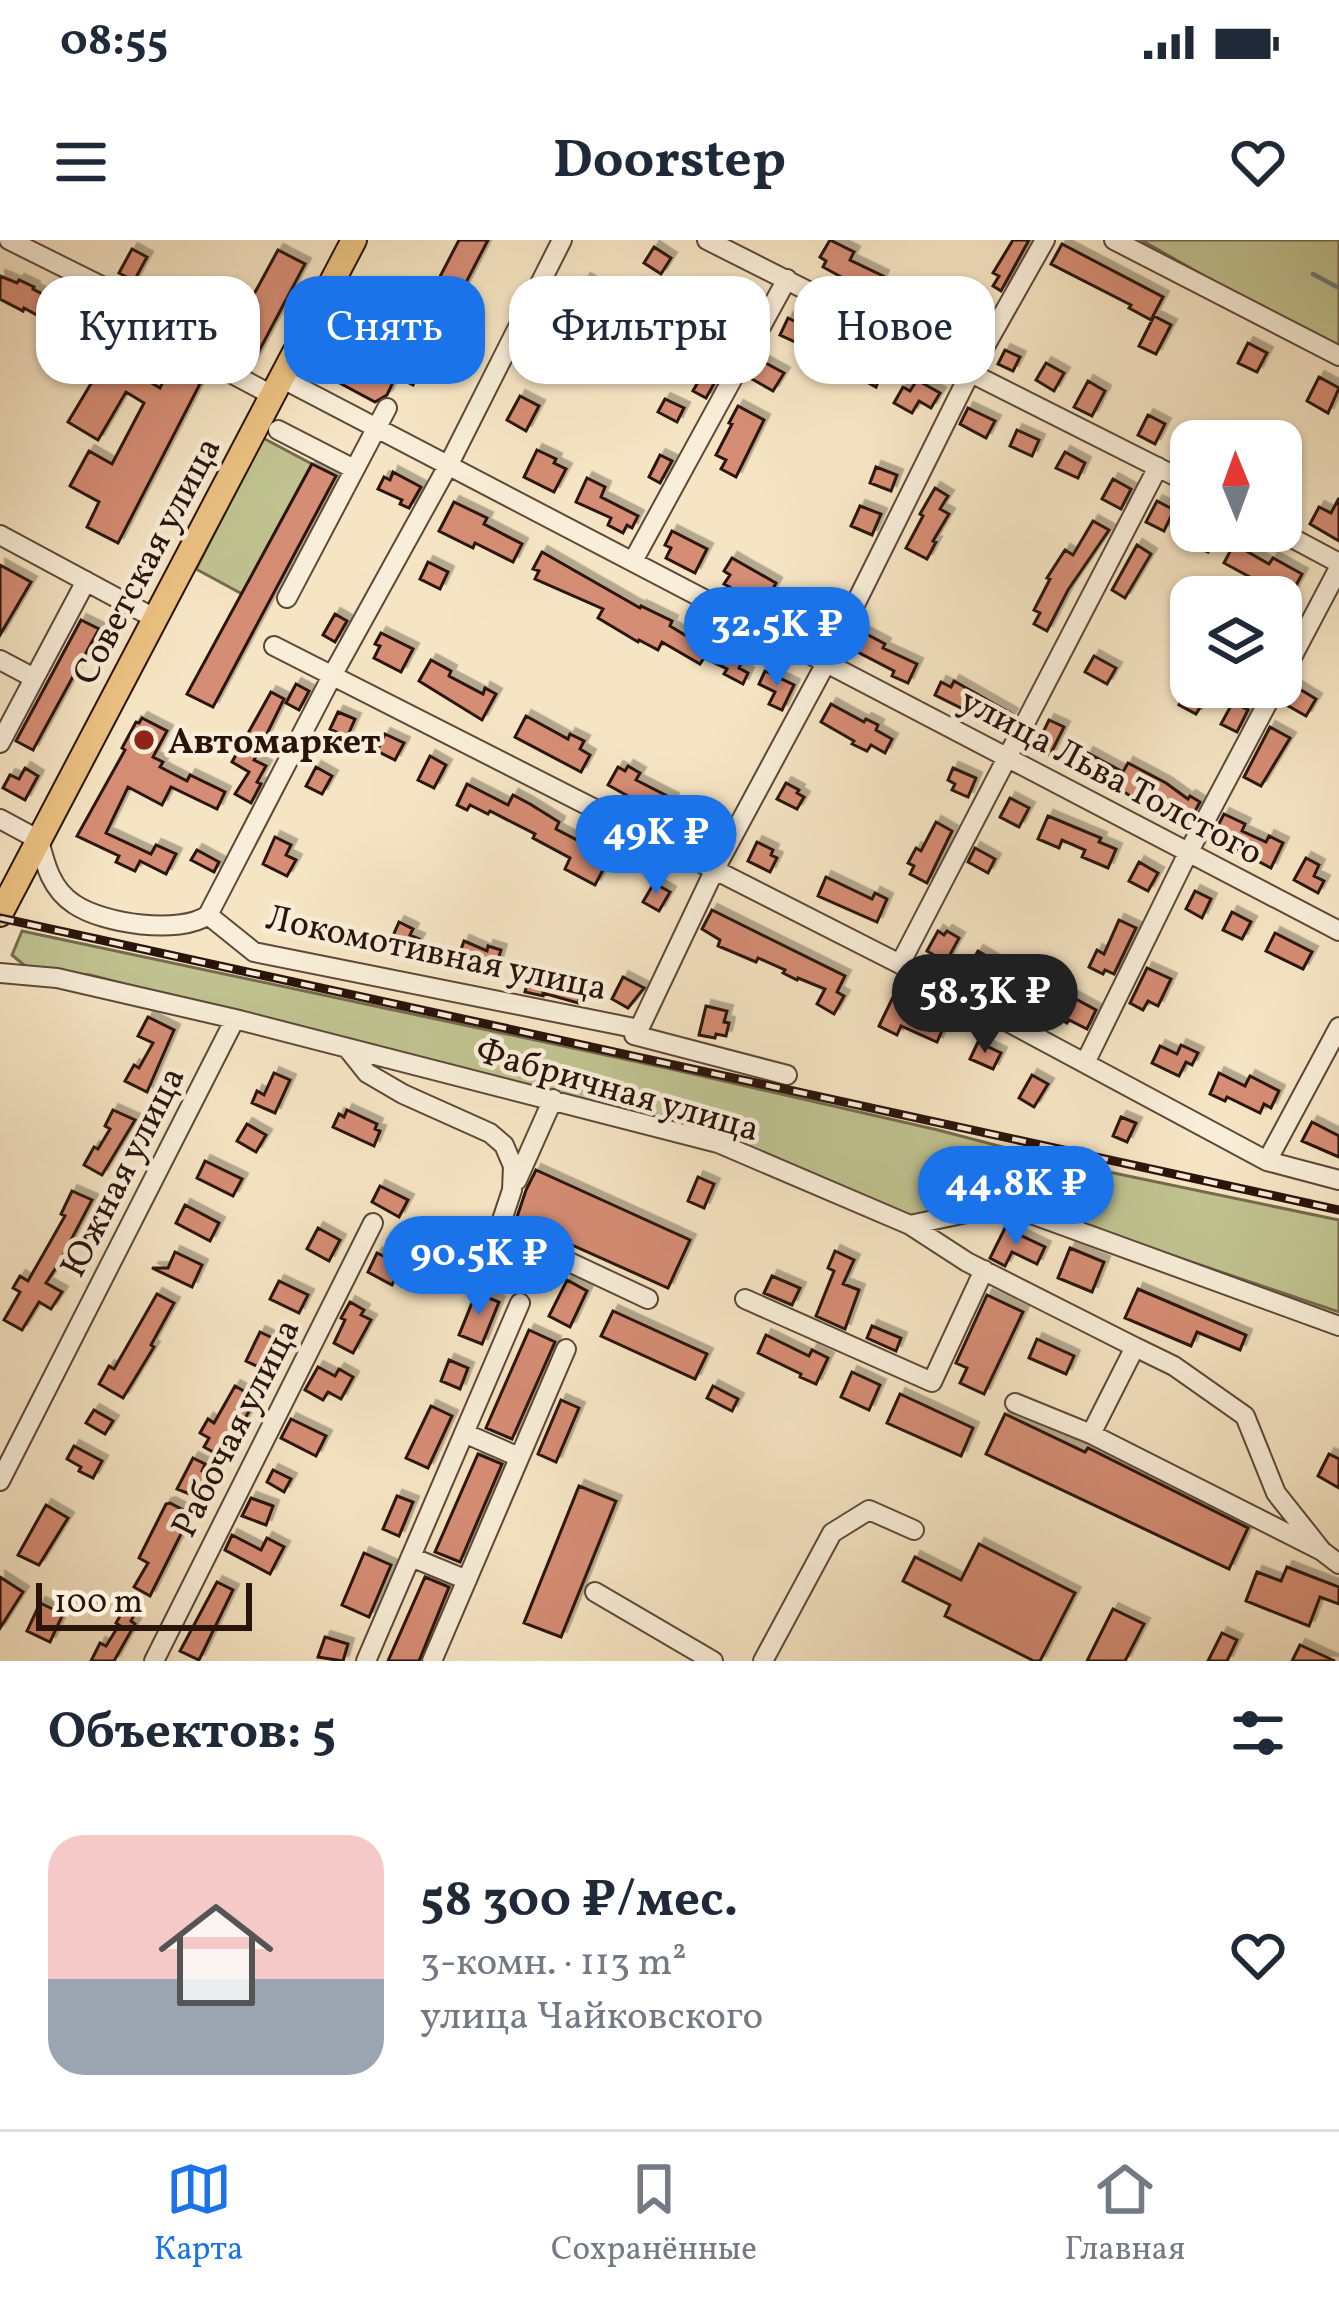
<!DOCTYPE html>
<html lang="ru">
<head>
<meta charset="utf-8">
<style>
  body { margin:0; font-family:Vollkorn,serif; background:#f2f2f3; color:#1f2937; height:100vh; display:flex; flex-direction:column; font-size:45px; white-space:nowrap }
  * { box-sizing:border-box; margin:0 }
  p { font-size:39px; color:#747a83 }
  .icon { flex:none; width:66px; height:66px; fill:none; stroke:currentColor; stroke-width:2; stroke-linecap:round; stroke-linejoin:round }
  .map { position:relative; height:1421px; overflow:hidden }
  .drawer { display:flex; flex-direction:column; background:#fff; flex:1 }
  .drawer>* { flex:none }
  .banner { position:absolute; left:36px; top:36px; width:1269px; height:108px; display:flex; gap:24px }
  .needle { width:78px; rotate:359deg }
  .fabs { position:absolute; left:1170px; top:180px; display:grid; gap:24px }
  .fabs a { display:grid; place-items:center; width:132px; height:132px; border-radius:24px; background:#fff; box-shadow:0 3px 9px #0004; font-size:60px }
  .scale { position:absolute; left:36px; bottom:30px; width:216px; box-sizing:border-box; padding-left:12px; border:6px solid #2a130b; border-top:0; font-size:33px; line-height:42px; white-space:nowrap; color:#2a130b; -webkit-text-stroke:9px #f9eed9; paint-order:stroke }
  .price { position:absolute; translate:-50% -102px; padding:0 27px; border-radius:42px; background:#1a73e8; color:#fff; font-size:39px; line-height:78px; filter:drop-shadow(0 3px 6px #0008) }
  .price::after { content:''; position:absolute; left:50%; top:72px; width:36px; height:27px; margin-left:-18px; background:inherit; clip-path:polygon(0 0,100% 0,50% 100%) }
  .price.on { background:#222; color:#fff }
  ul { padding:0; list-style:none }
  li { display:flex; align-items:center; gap:36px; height:300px; padding:0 48px }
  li+li { border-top:3px solid #e0e1e3 }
  li span { display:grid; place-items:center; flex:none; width:336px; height:240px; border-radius:36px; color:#555 }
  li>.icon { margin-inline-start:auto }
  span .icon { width:144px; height:144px; fill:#fffc; stroke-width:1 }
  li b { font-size:51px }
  h2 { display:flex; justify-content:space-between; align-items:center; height:144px; padding:0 48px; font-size:51px }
  .pill { padding:0 42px; border-radius:36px; background:#fff; box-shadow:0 3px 9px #0004; font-size:42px; line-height:108px }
  .pill.on { background:#1a73e8; color:#fff }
  .status { display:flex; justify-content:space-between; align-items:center; height:84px; padding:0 60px; background:#fff; direction:ltr }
  .status svg { height:33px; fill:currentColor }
  header { display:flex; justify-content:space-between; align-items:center; height:156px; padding:0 48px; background:#fff; font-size:54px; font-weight:700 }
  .dock { display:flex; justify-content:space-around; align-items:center; height:168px; border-top:3px solid #e0e1e3; background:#fff; font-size:33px; color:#747a83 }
  .dock a { display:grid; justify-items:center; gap:6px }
  .dock .on { color:#1a73e8 }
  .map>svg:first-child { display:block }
  .green { fill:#c0c391; stroke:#756b4e; stroke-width:3 }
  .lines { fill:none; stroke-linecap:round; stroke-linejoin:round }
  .stream { stroke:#707975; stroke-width:4.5 }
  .building { fill:#d68d74; stroke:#2a130b; stroke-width:3; filter:url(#shadow) }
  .minor-casing { stroke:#5d4839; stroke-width:22 }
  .major-casing { stroke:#2a130b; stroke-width:28 }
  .minor { stroke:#f9eed9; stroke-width:18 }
  .major { stroke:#ebc282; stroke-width:24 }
  .rail-casing { stroke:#2a130b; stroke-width:9 }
  .rail { stroke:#f9eed9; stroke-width:4.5; stroke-dasharray:14; stroke-linecap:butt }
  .poi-dot { fill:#8f2418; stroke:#f9eed9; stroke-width:4.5 }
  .labels { text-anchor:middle; stroke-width:9; stroke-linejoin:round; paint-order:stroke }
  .street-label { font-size:36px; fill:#2a130b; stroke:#f9eed9 }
  .poi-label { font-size:36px; font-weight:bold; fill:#2a130b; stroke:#f9eed9; text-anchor:start }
</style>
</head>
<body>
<div class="status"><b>08:55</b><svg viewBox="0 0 49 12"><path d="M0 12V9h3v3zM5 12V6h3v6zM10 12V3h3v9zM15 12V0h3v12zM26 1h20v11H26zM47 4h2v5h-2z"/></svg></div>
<header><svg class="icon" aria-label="menu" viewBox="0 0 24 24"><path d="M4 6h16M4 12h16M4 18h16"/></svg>Doorstep<svg class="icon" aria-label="heart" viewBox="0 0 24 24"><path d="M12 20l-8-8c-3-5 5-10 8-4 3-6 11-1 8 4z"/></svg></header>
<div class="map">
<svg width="1339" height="1421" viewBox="0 0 1339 1421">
  <defs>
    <filter id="shadow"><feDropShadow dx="5.5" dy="-5.5" stdDeviation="0" flood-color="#0004"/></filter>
  </defs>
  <rect width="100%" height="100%" fill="#f6e5c4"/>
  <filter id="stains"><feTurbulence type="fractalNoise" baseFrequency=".00167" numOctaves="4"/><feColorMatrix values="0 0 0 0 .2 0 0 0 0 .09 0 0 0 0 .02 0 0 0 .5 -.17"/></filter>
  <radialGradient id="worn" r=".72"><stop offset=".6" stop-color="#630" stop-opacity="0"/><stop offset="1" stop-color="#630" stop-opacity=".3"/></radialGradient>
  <path class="green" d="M1141,0H1339V107L1259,67Z
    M263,198L312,224L242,354L196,329Z
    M22,691L671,829L938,890L1056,921L1339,980V1072L1035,969L917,977L902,974L719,899L90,735L30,730L12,715Z"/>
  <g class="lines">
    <path class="stream" d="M1313,34L1339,48"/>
  </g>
  <path class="building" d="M459,0H488L413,145L390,133Z
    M830,0L854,12L850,20L883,36L877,49L871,47L865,59L850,52L854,44L823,27L826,21L820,17Z
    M1013,0H1029L1001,51L993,46L999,36L993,33Z
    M1062,4L1163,57L1151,80L1129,68L1131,65L1051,24Z
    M654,7L671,18L661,34L644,23Z
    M132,9L147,17L134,41L119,33Z
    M278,10L305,24L250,128L222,113Z
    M0,36L17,43L19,40L34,47L33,49L101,85L91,105L24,68L23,71L0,59Z
    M585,39L608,52L602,64L590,58L578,80L584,83L569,111L572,113L562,134L536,121L556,84L552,82L558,71L563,73L569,62L572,64Z
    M919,51L979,90L972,102L934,80L930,88L906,75Z
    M744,58L758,64L745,88L732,81Z
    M1154,76L1171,85L1156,114L1139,106Z
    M788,78L860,113L858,117L884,126L876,147L831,122L828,128L817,122L821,114L780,95Z
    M1248,103L1267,113L1257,132L1238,123Z
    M1005,110L1020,117L1013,131L998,124Z
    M349,112L396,136L387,155L375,162L334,140Z
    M107,117L160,148L172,124L202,140L118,303L87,287L99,262L70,246L89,211L112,224L144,163L126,152L98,200L68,182Z
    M762,121L784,133L773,151L752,139Z
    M1046,123L1064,133L1054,151L1036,140Z
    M708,124L721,131L706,158L693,151Z
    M1319,137L1339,148L1328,173L1307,161Z
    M917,140L940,153L931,168L919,161L912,173L894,163L903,147L910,151Z
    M1088,141L1105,151L1092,176L1074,167Z
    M520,156L539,166L526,191L507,180Z
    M665,159L684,168L677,182L658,172Z
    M738,166L764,180L736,237L721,229L726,220L716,215L732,184L729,183Z
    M968,168L995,181L986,198L960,184Z
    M1148,175L1165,184L1155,204L1138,195Z
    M1017,190L1039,200L1032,216L1010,206Z
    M537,210L556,219L554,223L566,229L554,252L524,237Z
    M1065,212L1085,223L1078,238L1056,228Z
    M660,215L672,221L660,243L649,237Z
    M312,224L336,236L213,467L187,454Z
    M876,227L897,235L891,251L870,243Z
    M393,232L421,247L409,268L400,264L402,260L378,249L384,237L390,240Z
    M587,238L605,247L601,257L638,276L632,288L627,285L623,293L608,285L611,278L576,262Z
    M1113,239L1131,249L1121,269L1102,259Z
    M935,248L948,256L940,269L949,274L933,301L936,302L927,319L906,308L923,276L920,274Z
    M1339,258V301L1310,284L1319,267L1331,273Z
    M1157,261L1174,270L1164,291L1146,282Z
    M454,262L487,278L484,284L522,304L513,322L475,303L473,308L439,291Z
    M860,266L881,274L872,295L851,286Z
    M1093,281L1109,290L1068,350L1047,391L1034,384L1040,373L1034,370L1050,339L1047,338L1065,310L1073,315Z
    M672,291L707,309L695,333L666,318L671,308L665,305Z
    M1194,291H1218L1208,312L1188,303Z
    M1234,304L1269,324L1273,318L1302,334L1293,351L1287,347L1283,355L1224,323Z
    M1137,305L1151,314L1125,358L1112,350Z
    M542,312L640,368L641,366L672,381L670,386L698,403L701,398L724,412L725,410L743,419L739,428L748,433L743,444L724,434L727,429L704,418L700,424L662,402L658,410L639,400L638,402L598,378L603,369L535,339L539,331L533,329Z
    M732,318L776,343L764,366L724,344L730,335L724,331Z
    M428,322L448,332L440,349L420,339Z
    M0,325L31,342L0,395Z
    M802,357L813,364L803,383L791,377Z
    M335,374L347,381L335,402L323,395Z
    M81,380L99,389L33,510L16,501Z
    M859,390L885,404L883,408L917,424L908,443L892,436L894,431L850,408Z
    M381,393L413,409L401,432L374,418L380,406L375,404Z
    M1094,416L1116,428L1107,444L1085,432Z
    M431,420L451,431L449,436L483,454L485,448L496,454L482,480L419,441Z
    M765,431L794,445L782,470L769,464L775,452L759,444Z
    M954,441L1012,474L1003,489L935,455L941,442L951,447Z
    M296,444L309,451L299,470L286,463Z
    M1293,445L1316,459L1306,476L1283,463Z
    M1187,451L1204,461L1196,474L1179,465Z
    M271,452L284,459L254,520L266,526L257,542L261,544L251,563L235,554L249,532L232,522Z
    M1233,462L1248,470L1237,492L1221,484Z
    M831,464L864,482L866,479L878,485L876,490L892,499L885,513L871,505L867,511L852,504L854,501L821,482Z
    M338,472L355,479L347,497L330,489Z
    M526,476L568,499L570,494L584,501L580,509L590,515L581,532L515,497Z
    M142,478L167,491L153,517L163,522L160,527L187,541L190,535L225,552L217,569L171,547L162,565L128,547L106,593L151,614L156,605L176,614L166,634L140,621L135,631L116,622L119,616L77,596L125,510L122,508L136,482L139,483Z
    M1049,480L1064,487L1050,515L1035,509Z
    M1270,487L1290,498L1261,546L1244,537Z
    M385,494L404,503L395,520L377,511Z
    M1088,513L1123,532L1128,523L1166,543L1188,559L1190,556L1200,562L1188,584L1153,564L1150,569L1106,540L1104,543L1079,530Z
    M430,516L446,525L434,548L418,540Z
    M628,526L640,533L636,540L673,559L664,576L608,545L618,527L625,531Z
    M316,527L332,536L322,554L306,546Z
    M25,528L38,536L25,560L3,548L10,535L19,539Z
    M953,528L976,538L968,557L952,550L955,544L948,540Z
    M786,543L799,550L797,553L804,557L797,569L777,559Z
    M467,544L508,565L513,555L530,564L559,582L556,589L579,601L585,591L606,602L596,621L605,626L595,645L565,629L570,618L533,598L535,594L490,571L488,574L470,565L467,570L457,565Z
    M1010,558L1029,568L1019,587L1000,577Z
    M696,564L713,573L702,596L690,590L696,577L691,575Z
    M1224,574L1245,584L1242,591L1266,602L1269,596L1283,603L1271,628L1212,597Z
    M1048,576L1101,598L1099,602L1116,609L1108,628L1082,617L1085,610L1062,600L1059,608L1038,599Z
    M936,582L952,591L927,643L910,634L914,626L908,623L916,608L921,611Z
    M275,597L291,605L286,615L296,620L287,636L263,624Z
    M757,602L773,610L771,615L777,618L770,632L748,621Z
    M975,608L995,619L988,633L968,622Z
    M197,610L219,622L214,632L191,620Z
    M1306,618L1319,625L1314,636L1324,641L1318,653L1294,640Z
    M1139,622L1158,633L1148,651L1129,641Z
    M826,637L872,659L875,653L887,659L877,682L818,656Z
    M654,643L670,652L659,671L643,662Z
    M1195,651L1211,659L1202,678L1186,669Z
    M712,670L845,736L837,752L844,756L834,774L817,764L825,749L798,738L797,740L783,733L785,730L758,718L756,722L718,706L720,700L702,689Z
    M1232,672L1251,682L1242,699L1223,690Z
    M1119,680L1136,688L1114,734L1105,730L1103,734L1089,727L1097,710L1104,714Z
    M399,682L413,689L410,695L419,699L413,710L402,705L400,711L389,705Z
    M938,691L944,695L947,691L959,698L946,722L927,711Z
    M1275,693L1312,712L1303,729L1266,711Z
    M464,701L487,711L488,706L501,710L496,726L475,719L472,724L458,718Z
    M978,711L1000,724L990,741L968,728Z
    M1147,728L1171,739L1158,766L1148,761L1143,770L1130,763Z
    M1026,732L1096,770L1087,789L1069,780L1067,783L1015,754Z
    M530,735L563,743L564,739L584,745L578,763L543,753V756L525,752Z
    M623,737L644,748L628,768L612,759Z
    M894,755L912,764L910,769L945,784L937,802L901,786L897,795L879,786Z
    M706,766L727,771L724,782L729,783L726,796L716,794L715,798L699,795Z
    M148,777L174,790L147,852L125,841L134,825L139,828L153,803L138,796Z
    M978,802L1001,813L993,829L970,819Z
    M1181,805L1198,813L1192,825L1186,822L1179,836L1152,823L1160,806L1177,814Z
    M274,833L290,840L275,873L252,863L257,851L264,855Z
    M1219,833L1245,846L1250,836L1279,851L1271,868L1264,864L1260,873L1227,857L1225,861L1210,854Z
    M1032,835L1048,844L1034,867L1019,858Z
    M113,870L135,880L102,935L84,925L94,907L98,909L110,889L105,886Z
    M347,870L377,884L375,889L380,891L374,906L333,887L339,874L344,877Z
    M1121,877L1136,883L1127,902L1113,896Z
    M1312,882L1339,896V917L1302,901Z
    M247,884L266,895L256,912L237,901Z
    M205,921L242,939L233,956L197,938Z
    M536,930L690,1000L668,1048L516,980L526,950Z
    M698,937L714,944L704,968L688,961Z
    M380,946L408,960L399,977L372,962Z
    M72,951L92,960L59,1023L46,1043L62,1052L51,1069L39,1062L22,1090L4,1080L20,1052L13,1048L20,1036L28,1041L65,976L61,974Z
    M185,965L219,983L210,1001L176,983Z
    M318,988L340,1000L329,1021L307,1009Z
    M1005,988L1045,1007L1037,1024L1012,1012L1005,1026L990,1018Z
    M495,1002L534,1020L529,1034L489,1019Z
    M1070,1008L1104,1022L1092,1052L1058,1038Z
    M835,1011L854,1020L843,1044L859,1050L845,1089L816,1076L834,1031L828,1028Z
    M175,1012L202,1025L192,1047L152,1028H168Z
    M377,1013L402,1025L392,1045L368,1032Z
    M772,1036L800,1048L792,1065L764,1053Z
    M567,1040L587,1051L570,1087L549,1076Z
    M279,1041L308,1055L299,1073L270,1059Z
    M1138,1049L1246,1095L1240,1110L1197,1092L1191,1106L1125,1078Z
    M476,1053L499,1062L482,1104L459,1095Z
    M157,1054L174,1063L151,1105L154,1107L123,1158L99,1144L109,1126L114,1129Z
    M987,1055L1023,1072L984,1154L960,1143L967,1128L956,1123Z
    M350,1062L364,1070L361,1075L371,1080L353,1113L334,1103L345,1080L341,1078Z
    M613,1071L707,1114L695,1139L601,1096Z
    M872,1086L901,1098L896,1111L867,1098Z
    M529,1090L555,1102L512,1199L486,1188Z
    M260,1092L283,1103L269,1132L246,1121Z
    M766,1095L809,1116L812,1110L828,1118L816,1144L800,1137L801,1134L758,1113Z
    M1037,1099L1074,1116L1066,1134L1029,1118Z
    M449,1120L468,1128L460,1149L441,1141Z
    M318,1127L335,1136L339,1129L353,1137L341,1159L328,1152L323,1160L305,1150Z
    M852,1132L880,1145L869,1170L841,1157Z
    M235,1146L256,1158L224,1218L204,1207L209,1198L200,1193L208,1179L214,1183Z
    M713,1146L738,1159L732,1171L707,1158Z
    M900,1154L973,1188L961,1216L887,1183Z
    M561,1160L579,1168L556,1222L538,1214Z
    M431,1166L452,1176L428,1228L406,1218Z
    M94,1170L113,1181L105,1194L86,1183Z
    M1005,1174L1085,1212L1088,1208L1248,1288L1229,1329L986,1214Z
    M291,1179L326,1196L316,1216L281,1198Z
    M74,1206L102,1221L93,1238L79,1231L81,1227L67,1219Z
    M478,1214L502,1224L460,1322L435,1312Z
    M1329,1214L1339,1219V1248L1318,1236Z
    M193,1218L205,1224L202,1231L213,1237L202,1259L177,1249Z
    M273,1230L291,1239L284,1252L267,1242Z
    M579,1246L616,1261L561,1397L524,1383Z
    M397,1256L413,1262L399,1296L383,1289Z
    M251,1258L273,1266L266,1285L242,1276Z
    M170,1263L191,1274L150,1356L134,1347L148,1323L139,1318L166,1264Z
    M46,1265L68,1278L39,1325L18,1315Z
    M232,1295L261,1310L267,1298L284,1307L270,1334L225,1310Z
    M979,1304L1075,1353L1040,1421H1034L945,1376L950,1365L903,1341L915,1317L961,1340Z
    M364,1313L391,1325L369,1377L342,1365Z
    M1287,1327L1339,1347V1364L1320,1357L1309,1386L1246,1361L1257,1332L1281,1341Z
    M0,1337L23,1352L0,1388Z
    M425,1337L449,1347L419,1421H388Z
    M217,1342L233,1350L199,1420L180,1411Z
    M40,1363L63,1374L50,1402L27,1391Z
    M124,1369L134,1375L131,1381L135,1384L114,1421H91L100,1403L106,1406L119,1385L116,1383Z
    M1113,1369L1144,1384L1125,1421H1087Z
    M1222,1393L1237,1400L1227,1421H1208Z
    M325,1397L348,1404L343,1421L318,1417Z
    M1300,1405L1335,1421H1292Z"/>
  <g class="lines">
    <defs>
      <path id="minor" d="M9,0L190,90L208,121L272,155
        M707,0L1191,244
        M1114,0L1339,116
        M281,138L1339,691
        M278,190L354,229
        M1279,291L1339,323
        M0,295L156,379
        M633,321L787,39
        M287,358L387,168
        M274,406L900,724L1267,921L1339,940
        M0,420L34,438
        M1281,438L1339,328
        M0,503L86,341
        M0,579L39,600C45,624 51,649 74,664C103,684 180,695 208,675
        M208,675L333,434L449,224L562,0
        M208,675L254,712L639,789L634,795L787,835
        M900,724L1158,227
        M0,733L57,738L235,779L718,903L910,985L995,967L1023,971L1339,1086
        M639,789L715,629L826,423L971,131L1045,0
        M347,808L367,833L403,854L490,893L504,905L513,926L512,950L499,989L648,1059
        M1085,823L1188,613L1276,447
        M1267,921L1339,787
        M517,940L553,859
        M910,985L967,1022L1135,1107L1091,1194
        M745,1059L932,1142L984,1030
        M1135,1107L1174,1126L1245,1176L1276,1253L1322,1311L1339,1324
        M1015,1163L1091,1194L1322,1311
        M464,1193L519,1217
        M0,1241L235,779
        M411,1317L467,1340
        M595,1352L713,1421
        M154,1421L373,983
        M366,1421L520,1063
        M432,1421L566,1109
        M763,1421L832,1293L869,1270L914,1290"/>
      <path id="major" d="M0,674L354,0"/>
    </defs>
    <use href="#minor" class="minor-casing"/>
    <use href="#major" class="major-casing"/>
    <use href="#minor" class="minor"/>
    <use href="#major" class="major"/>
    <defs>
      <path id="rail" d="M0,678L1339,970"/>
    </defs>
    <use href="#rail" class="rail-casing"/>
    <use href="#rail" class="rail"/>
  </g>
  <circle class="poi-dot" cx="144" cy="500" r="12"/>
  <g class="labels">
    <g class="street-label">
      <text transform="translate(145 320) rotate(-62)" y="13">Советская улица</text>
      <text transform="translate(1112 535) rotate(28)" y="13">улица Льва Толстого</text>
      <text transform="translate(437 711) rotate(12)" y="13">Локомотивная улица</text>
      <text transform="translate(618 848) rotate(16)" y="13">Фабричная улица</text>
      <text transform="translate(121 931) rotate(-63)" y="13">Южная улица</text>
      <text transform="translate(234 1187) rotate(-63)" y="13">Рабочая улица</text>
    </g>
    <g class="poi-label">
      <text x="168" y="513">Автомаркет</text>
    </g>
  </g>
  <rect width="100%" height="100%" filter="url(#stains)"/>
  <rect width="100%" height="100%" fill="url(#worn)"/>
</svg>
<div class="fabs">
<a><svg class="needle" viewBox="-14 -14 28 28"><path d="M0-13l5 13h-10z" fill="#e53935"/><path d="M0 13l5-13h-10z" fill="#747a83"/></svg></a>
<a><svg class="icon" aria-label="layers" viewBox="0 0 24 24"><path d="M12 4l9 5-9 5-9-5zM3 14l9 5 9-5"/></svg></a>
</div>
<div class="scale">100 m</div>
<b class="price" style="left:777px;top:449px">32.5K ₽</b>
<b class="price" style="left:656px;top:657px">49K ₽</b>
<b class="price on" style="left:985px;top:816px">58.3K ₽</b>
<b class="price" style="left:1016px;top:1008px">44.8K ₽</b>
<b class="price" style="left:479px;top:1078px">90.5K ₽</b>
<div class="banner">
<a class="pill">Купить</a>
<a class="pill on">Снять</a>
<a class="pill">Фильтры</a>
<a class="pill">Новое</a>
</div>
</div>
<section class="drawer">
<h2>Объектов: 5<svg class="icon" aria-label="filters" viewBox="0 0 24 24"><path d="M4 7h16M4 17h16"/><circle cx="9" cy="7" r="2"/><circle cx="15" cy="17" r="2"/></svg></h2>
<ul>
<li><span style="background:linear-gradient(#f6c9c9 60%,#9aa5b1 0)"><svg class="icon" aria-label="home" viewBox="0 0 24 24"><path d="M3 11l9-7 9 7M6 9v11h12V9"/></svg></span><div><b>58 300 ₽/мес.</b><p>3-комн. · 113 m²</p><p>улица Чайковского</p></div><svg class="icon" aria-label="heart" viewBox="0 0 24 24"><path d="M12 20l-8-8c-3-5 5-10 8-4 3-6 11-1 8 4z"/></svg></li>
</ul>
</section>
<nav class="dock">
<a class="on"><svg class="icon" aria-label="map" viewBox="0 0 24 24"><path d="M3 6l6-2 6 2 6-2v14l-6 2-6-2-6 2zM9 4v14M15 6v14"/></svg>Карта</a>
<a><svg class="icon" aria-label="saved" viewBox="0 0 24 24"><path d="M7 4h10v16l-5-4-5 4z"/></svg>Сохранённые</a>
<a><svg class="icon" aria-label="home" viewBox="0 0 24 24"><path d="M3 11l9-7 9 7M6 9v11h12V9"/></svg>Главная</a>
</nav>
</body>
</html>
